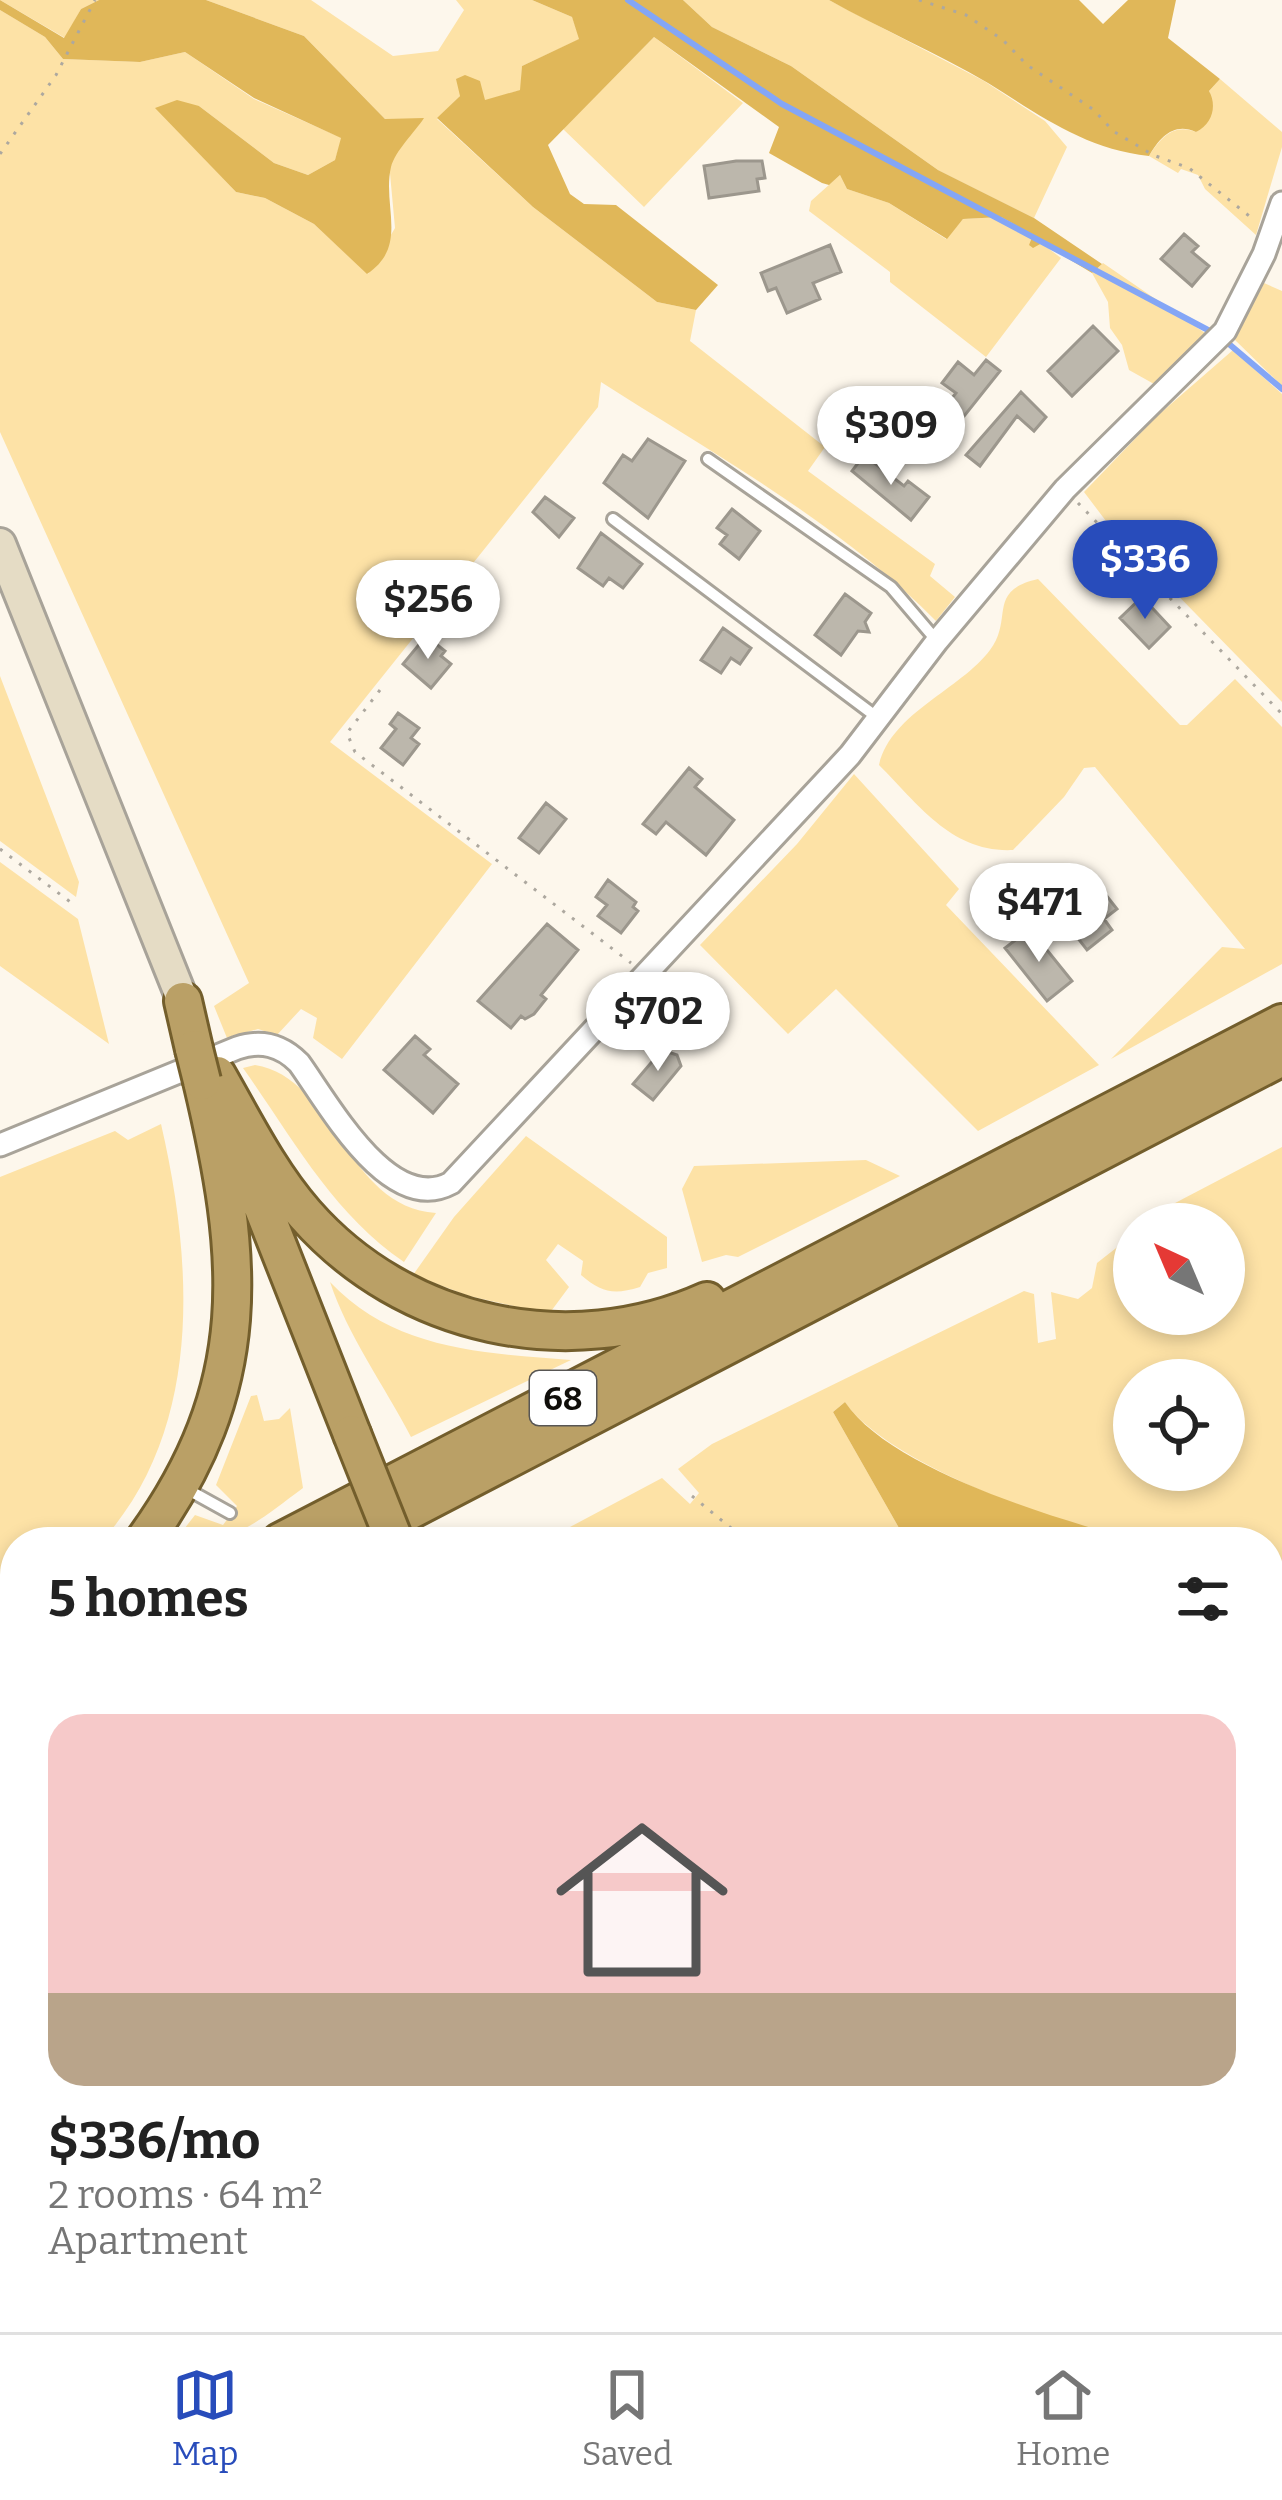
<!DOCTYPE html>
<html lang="en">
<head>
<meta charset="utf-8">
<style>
  body { margin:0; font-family:Bitter,serif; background:#f6f6f6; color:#222; height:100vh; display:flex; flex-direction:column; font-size:45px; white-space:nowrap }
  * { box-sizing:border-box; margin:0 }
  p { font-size:39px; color:#767676 }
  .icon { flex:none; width:66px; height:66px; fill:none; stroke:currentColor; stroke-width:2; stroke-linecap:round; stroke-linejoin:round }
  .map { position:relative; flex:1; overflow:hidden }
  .drawer { position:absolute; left:0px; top:1527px; width:1284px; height:807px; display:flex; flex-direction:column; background:#fff; border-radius:48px 48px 0 0; box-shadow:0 6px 18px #0003 }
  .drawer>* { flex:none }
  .needle { width:78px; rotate:316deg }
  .controls { position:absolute; left:1113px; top:1203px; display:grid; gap:24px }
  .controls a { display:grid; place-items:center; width:132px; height:132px; border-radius:50%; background:#fff; box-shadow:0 6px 18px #0003; font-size:60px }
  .price { position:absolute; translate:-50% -102px; padding:0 27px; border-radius:42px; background:#fff; color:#222; font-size:39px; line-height:78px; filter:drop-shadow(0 3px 6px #0008) }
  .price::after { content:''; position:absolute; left:50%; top:72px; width:36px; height:27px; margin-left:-18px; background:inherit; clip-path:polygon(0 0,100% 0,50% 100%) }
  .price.on { background:#284cbb; color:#fff }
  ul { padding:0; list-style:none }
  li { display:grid; align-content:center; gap:24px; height:636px; padding:0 48px }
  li+li { border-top:3px solid #e0e0e0 }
  li span { display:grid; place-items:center; height:372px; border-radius:36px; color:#555 }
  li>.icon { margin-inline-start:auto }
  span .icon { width:216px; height:216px; fill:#fffc; stroke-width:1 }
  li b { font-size:51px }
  h2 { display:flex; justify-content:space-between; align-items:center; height:144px; padding:0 48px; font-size:51px }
  .dock { display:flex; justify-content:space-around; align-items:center; height:168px; border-top:3px solid #e0e0e0; background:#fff; font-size:33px; color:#767676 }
  .dock a { display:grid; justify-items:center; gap:6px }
  .dock .on { color:#284cbb }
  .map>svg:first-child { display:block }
  .built { fill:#f4ebda }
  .green { fill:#fde2a6; fill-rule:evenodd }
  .forest { fill:#e0b759 }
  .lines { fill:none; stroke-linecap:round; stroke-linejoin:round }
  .stream { stroke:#84a6f6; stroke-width:6 }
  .building { fill:#bcb7ac; stroke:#9c978d; stroke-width:3 }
  .service-casing { stroke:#a8a399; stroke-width:16 }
  .minor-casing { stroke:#a8a399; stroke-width:27 }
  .secondary-casing { stroke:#a8a399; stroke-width:36 }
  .trunk-casing { stroke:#735e2c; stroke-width:42 }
  .path { stroke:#ada89f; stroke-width:3; stroke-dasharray:3 9; stroke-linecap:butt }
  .service { stroke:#fff; stroke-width:10 }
  .minor { stroke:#fff; stroke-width:21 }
  .secondary { stroke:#e5dcc5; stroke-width:30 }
  .trunk { stroke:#baa066; stroke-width:36 }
  .trunk-bridge-casing { stroke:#735e2c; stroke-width:42; stroke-linecap:butt }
  .trunk-bridge { stroke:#baa066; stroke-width:36 }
  .labels { text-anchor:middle; stroke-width:12; stroke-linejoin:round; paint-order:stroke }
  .shield { fill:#fff; stroke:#585654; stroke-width:3 }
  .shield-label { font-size:33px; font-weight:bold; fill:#100e0a }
</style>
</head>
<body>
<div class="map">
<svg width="1282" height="2332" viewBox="0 0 1282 2332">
  <rect width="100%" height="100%" fill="#fdf7ec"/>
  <path class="built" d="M0,2066L15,2082V2210L0,2230Z"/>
  <path class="green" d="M0,0H99L81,9L65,38Z
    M206,0H311L393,56L438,51L464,10L456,0H532L572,17L580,39L522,66L521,90L484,101L460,96L437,119L533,207L657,302L696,310L690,341L825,447L808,471L935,564L930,576L955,597L936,621C841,524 715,455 601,382L598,407L330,742L492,864L342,1059L313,1038L317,1018L301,1009L277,1035L258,1029L227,1038L214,1006L249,983L0,432V10L45,37L63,59L140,62L185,52L254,99L342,138L335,160L308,175L274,163L199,106L156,108L236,192L265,198L314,224L368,274L395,228L385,119L304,36Z
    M683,0H829L984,81L1045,121L1067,147L1034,218L938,170L791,66L712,27Z
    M654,37L743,103L644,207L563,129Z
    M1220,79L1282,132V147L1256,235L1205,189L1198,175L1181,169L1178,173L1149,156C1161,137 1174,123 1196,132C1212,117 1216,111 1209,91Z
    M840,175L847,189L889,203L946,239L963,219L1001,217L1037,239L1029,245L1040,242L1061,258L986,357L890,282V272L809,211L811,201Z
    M1103,263L1208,335L1154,384L1129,370L1122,345L1110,328L1108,302L1092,273Z
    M1264,283L1282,291V386L1233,338Z
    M1233,350L1282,394V702L1109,525L1084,492L1156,417Z
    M1038,579L1180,725H1187L1235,679L1282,727V964L1111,1059L1222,947L1245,949L1095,767L1084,768L1064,797L1013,850C952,853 919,805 879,765C891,713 960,690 990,650C1014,619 986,591 1038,579Z
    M0,676L79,882L76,897L0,841Z
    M854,774L959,889L946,905L1099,1065L978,1131L836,989L788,1034L700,945L797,844Z
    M0,862L78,919L109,1044L0,966Z
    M255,1065C336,1078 345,1207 436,1213L404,1262C332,1213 292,1137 243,1068Z
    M161,1124C193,1263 204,1429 101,1542H15V1610L0,1621V1177L115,1131L128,1140Z
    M526,1136L667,1237V1268L648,1273L640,1287C614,1295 602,1293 581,1275L583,1261L558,1244L546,1260L569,1287L549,1314L469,1296L413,1275L454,1217Z
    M1282,1147V1587L1269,1581V1542C1228,1542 1181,1548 1140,1541C1066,1529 886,1463 845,1402L833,1412L907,1542H553L570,1527L662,1478L690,1504L699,1493L678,1469L712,1444L1024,1291L1034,1294L1038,1343L1056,1339L1051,1292L1078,1299L1092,1288L1097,1263L1134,1234V1314H1224V1224H1144L1156,1213ZM1134,1380H1224V1470H1134Z
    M866,1160L900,1176L738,1257L726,1255L702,1262L682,1189L694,1166Z
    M330,1282C394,1350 483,1353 571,1360L411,1437C385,1387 347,1334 330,1282Z
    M257,1395L264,1421L279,1419L290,1408L303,1488C253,1525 238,1542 174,1542L195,1515L223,1525L237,1506L216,1485L251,1396Z
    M15,1883V2082L0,2066V1898Z
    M206,2319H337L334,2332H228Z
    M551,2319H773L780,2332H560Z"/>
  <path class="forest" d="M0,0L64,38L81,9L99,0H206L304,36L385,119L424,118C415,132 395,151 391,167C382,206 409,246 367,274L314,224L265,198L236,192L155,108L177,100L199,106L274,163L308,175L335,160L341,138L254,98L185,52L140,62L63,59L45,37L0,10Z
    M532,0H683L712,27L791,66L938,170L1034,218L1102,264L1092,273L1042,243L1033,248L1029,245L1033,235L1001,217L963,219L947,239L889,203L847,189L840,175L829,185L822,183L769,153L779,127L654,37L548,145L570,194L584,204L616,205L718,285L696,310L657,302L533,207L437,118L460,96L456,79L465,75L480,81L485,100L520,90L522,66L579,39L572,17Z
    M829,0H1079L1103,24L1128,0H1176L1168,38L1220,79L1209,91C1217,105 1213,124 1196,132C1174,122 1160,137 1149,156C1085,149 1041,116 988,83C937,53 881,29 829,0Z
    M845,1402C890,1470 1064,1522 1143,1542H907L833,1412Z
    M1269,1977L1282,1988V2218L1269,2206Z
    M354,2319H551L560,2332H363Z
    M773,2319H1191L1195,2331L780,2332Z"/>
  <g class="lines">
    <path class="stream" d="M628,0L782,104L1208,330
      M1229,344L1282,389"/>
  </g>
  <path class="building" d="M736,161H762L765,178L757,179L759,191L709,198L704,166Z
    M1184,234L1198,246L1192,252L1209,266L1192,286L1161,259Z
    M830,245L841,272L813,283L820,299L787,313L776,288L768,291L761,273Z
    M1093,326L1118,351L1072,396L1048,371Z
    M986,360L1000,371L961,420L947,404L956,393L942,383L958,362L974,375Z
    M1021,392L1046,417L1034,431L1017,416L980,466L966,455Z
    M648,439L685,461L648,518L604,483L623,455L632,461Z
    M864,455L904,486L908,481L929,497L911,520L852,471Z
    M545,497L574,518L559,537L533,512Z
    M732,509L760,531L739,559L720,544L727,535L717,528Z
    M601,533L642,564L623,588L609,578L603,586L578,568Z
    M845,594L871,613L865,622L869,632L858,631L841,655L815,635Z
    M1142,597L1170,627L1149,648L1120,618Z
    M723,628L751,648L740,664L731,658L721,673L701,660Z
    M426,636L445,651L441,656L451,664L431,688L403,664Z
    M398,713L419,728L411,738L419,744L403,765L381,748L396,729L390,724Z
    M689,768L702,779L695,787L734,820L706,855L666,822L656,834L643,824Z
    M546,803L566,819L539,853L519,838Z
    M1087,871L1117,909L1104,919L1112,930L1087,950L1049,901Z
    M608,880L636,902L633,907L638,911L621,933L598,916L607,905L596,897Z
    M547,924L578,950L541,995L546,999L534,1014L525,1019L521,1016L511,1028L478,1001Z
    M1030,929L1072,981L1047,1001L1005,948Z
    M415,1036L430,1049L424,1055L458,1084L433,1113L384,1070Z
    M662,1050L677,1055L681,1066L653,1100L633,1084Z"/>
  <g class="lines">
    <defs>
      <path id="service" d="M708,459L891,587L937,641
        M613,519L878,718
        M183,1487L230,1513"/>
      <path id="minor" d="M0,1145L237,1048C261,1040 281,1045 299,1063C330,1106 390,1216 451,1183L850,755L937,641L1065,489L1225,331L1264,254L1282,203"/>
      <path id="secondary" d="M0,544L183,1001"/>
      <path id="trunk" d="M183,1001L194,1049
        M217,1075C244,1122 269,1173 305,1214C404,1327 569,1363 707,1301
        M239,1147L352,1434
        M143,1542C257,1386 244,1258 202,1081
        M280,1542L1282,1023
        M349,1542L1282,1057
        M0,1666L15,1657
        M0,1721L15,1714
        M0,1780L15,1781"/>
    </defs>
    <use href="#service" class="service-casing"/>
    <use href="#minor" class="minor-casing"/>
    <use href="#secondary" class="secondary-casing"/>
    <use href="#trunk" class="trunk-casing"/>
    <path class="path" d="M919,0L966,15L1003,40L1027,65L1094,110L1113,131L1153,155L1189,168L1253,219
      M0,154L56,75L95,0
      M1078,503L1282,714
      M380,690L347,733L355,752L631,963
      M0,849L73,904
      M692,1496L731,1528L762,1542
      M1269,1967L1282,1976"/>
    <use href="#service" class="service"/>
    <use href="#minor" class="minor"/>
    <use href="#secondary" class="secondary"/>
    <use href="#trunk" class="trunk"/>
    <defs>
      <path id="trunk-bridge" d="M194,1049L202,1081
        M352,1434L395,1542"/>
    </defs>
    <use href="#trunk-bridge" class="trunk-bridge-casing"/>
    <use href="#trunk-bridge" class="trunk-bridge"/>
  </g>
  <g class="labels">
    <rect class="shield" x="530" y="1371" width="66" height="54" rx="9"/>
    <g class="shield-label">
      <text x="563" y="1410">68</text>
    </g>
  </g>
</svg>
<div class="controls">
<a><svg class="needle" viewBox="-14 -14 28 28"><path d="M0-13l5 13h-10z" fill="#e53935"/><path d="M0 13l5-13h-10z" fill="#767676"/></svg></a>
<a><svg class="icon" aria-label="locate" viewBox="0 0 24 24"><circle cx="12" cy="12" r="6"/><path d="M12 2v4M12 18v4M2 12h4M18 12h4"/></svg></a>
</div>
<b class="price" style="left:891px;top:488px">$309</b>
<b class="price on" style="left:1145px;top:622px">$336</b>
<b class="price" style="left:428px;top:662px">$256</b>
<b class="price" style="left:1039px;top:965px">$471</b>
<b class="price" style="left:658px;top:1074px">$702</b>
<section class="drawer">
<h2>5 homes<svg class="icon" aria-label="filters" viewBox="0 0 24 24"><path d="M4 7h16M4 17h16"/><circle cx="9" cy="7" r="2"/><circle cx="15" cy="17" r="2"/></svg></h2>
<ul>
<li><span style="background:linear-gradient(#f6c9c9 75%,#b9a48a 0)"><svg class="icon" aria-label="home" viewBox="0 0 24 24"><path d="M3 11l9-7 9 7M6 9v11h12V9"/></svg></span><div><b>$336/mo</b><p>2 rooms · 64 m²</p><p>Apartment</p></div></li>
</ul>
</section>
</div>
<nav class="dock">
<a class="on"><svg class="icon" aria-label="map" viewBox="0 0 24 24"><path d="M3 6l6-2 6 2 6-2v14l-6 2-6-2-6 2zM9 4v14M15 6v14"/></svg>Map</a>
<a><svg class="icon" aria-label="saved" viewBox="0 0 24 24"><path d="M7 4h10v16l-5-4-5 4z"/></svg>Saved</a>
<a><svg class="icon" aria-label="home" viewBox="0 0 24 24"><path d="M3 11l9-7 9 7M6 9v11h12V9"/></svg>Home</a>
</nav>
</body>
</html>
